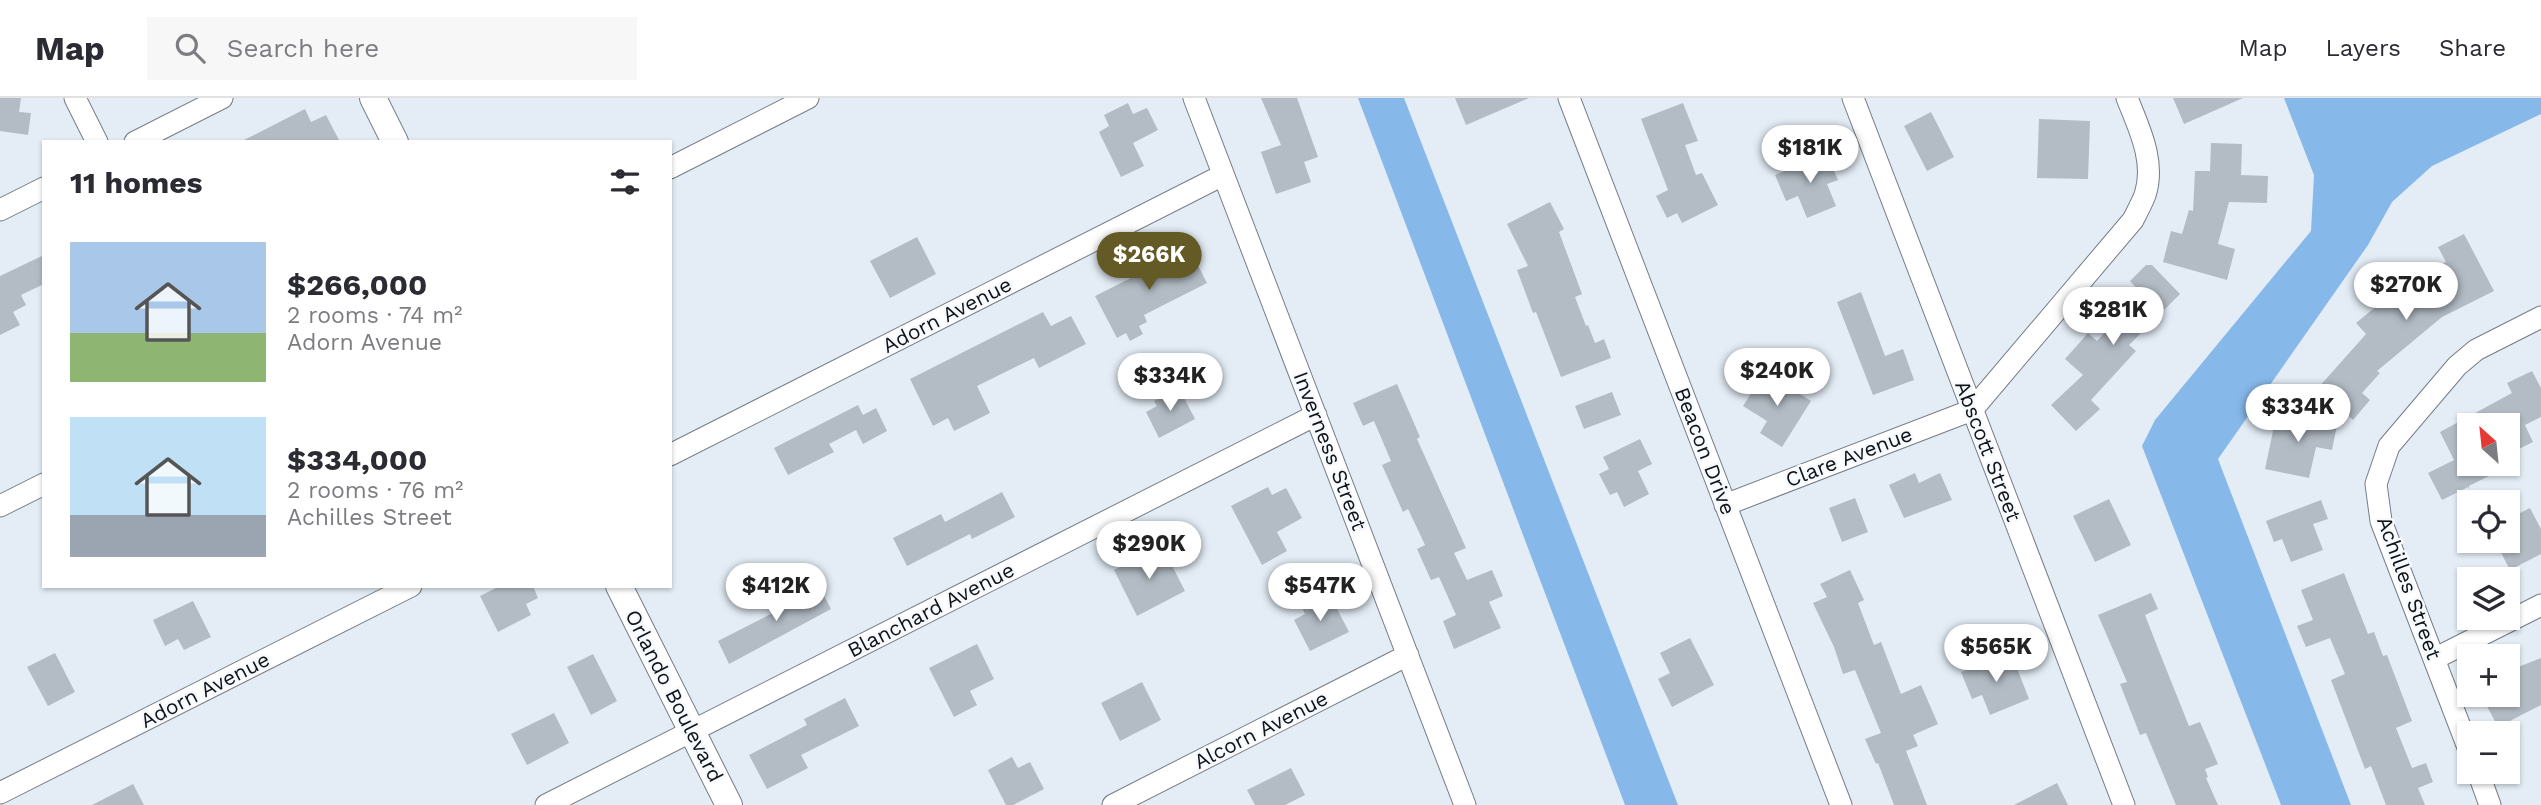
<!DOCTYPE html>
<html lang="en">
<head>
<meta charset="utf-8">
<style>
  body { margin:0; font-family:"Work Sans",sans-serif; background:#f7f7f7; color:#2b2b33; height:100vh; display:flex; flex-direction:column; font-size:26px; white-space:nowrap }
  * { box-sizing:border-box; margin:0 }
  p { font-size:23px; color:#7c7c81 }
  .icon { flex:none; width:38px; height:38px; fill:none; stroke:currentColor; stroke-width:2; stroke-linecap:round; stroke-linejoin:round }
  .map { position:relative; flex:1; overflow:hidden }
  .panel { position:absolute; left:42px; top:42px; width:630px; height:448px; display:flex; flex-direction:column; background:#fff; border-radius:0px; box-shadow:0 2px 5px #0004 }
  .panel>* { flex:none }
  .needle { width:46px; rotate:333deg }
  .tools { position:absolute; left:2457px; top:315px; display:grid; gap:14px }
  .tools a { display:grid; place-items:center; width:63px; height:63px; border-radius:0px; background:#fff; box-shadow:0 2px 5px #0004; font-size:35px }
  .price { position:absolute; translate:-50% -60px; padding:0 16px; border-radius:24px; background:#fff; color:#222; font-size:23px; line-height:46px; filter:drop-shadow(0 2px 4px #0008) }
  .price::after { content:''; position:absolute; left:50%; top:42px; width:21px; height:16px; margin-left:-10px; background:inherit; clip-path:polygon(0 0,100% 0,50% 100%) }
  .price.active { background:#635a26; color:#fff }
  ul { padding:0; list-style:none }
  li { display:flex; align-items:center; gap:21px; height:175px; padding:0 28px }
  li span { display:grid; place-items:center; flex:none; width:196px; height:140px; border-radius:0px; color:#555 }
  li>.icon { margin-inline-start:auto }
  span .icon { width:84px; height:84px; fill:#fffc; stroke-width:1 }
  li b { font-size:30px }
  h2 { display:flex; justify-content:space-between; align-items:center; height:84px; padding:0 28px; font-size:30px }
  header { display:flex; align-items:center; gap:42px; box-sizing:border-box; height:98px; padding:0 35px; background:#fff; border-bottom:2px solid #e1e1e2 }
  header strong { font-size:33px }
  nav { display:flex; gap:38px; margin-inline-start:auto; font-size:24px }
  .search { width:490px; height:63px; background:#f7f7f7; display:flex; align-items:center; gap:18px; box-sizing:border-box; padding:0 24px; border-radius:0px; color:#7c7c81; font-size:26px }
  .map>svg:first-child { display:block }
  .water { fill:#87b8ea }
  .building { fill:#b3bcc5 }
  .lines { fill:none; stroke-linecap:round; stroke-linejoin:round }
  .minor-casing { stroke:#757d86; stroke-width:23 }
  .tertiary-casing { stroke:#757d86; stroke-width:28 }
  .minor { stroke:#fff; stroke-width:21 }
  .tertiary { stroke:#fff; stroke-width:26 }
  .labels { text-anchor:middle; stroke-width:5; stroke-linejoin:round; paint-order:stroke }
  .street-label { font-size:21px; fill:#101316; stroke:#f6f9fd }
</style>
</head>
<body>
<header>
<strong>Map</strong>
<div class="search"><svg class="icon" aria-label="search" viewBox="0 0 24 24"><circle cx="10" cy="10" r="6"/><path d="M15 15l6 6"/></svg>Search here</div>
<nav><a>Map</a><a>Layers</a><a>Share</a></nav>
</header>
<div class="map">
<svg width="2541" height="707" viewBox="0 0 2541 707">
  <rect width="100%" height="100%" fill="#e4edf6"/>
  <path class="water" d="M1358,0H1404L1678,707H1625Z
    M2284,0H2541V16L2432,68L2392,104L2368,147L2218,361L2351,707H2281L2142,348L2155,322L2311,133L2314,77Z"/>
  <path class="building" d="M0,0H21L19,14L31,15L28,37L0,33Z
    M1261,0H1297L1318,59L1304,64L1311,84L1276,96L1261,54L1281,47Z
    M1455,0H1529L1466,27Z
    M2173,0H2243L2184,26Z
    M1128,5L1133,16L1147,10L1158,32L1133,45L1144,68L1121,79L1099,34L1109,28L1104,17Z
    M1683,5L1698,43L1685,47L1696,77L1702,75L1718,107L1682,125L1677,115L1667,120L1656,98L1668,92L1641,21Z
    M305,11L311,24L326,17L340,44H240Z
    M1931,14L1954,59L1927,73L1904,28Z
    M2039,21L2090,23L2088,81L2037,80Z
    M2211,45L2242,46L2241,77L2268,78L2267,105L2229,104L2218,146L2235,151L2227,182L2163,164L2171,133L2182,136L2189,112L2193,113L2195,73H2210Z
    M1826,55L1838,82L1827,86L1836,108L1807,120L1798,98L1786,103L1775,77Z
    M1550,104L1564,131L1559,134L1582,196L1575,199L1586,228L1588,227L1595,245L1604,241L1611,260L1561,279L1536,214L1533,215L1517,172L1528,168L1507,126Z
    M2464,136L2494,193L2442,219L2377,273L2380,275L2362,295L2370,302L2353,322L2318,290L2366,236L2356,225L2403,186L2446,164L2438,149Z
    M917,139L936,176L890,200L870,163Z
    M1161,153L1167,165L1191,154L1207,185L1144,217L1147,224L1139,228L1143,236L1130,243L1126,235L1117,240L1095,198L1145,173L1141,164Z
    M44,157V186L21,197L26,207L13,214L20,227L0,237V178Z
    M2146,167H2152L2180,196L2129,247L2136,253L2091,302L2100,311L2076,333L2051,307L2083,277L2065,261L2088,235L2097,243L2142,196L2130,183Z
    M1861,194L1885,258L1903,251L1914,282L1873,297L1837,204Z
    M1043,214L1051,228L1071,218L1086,246L1039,270L1034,260L977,288L990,315L954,333L948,320L933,328L910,281Z
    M2532,273L2541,290V319L2525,327L2533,344L2513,354L2508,344V327H2469V366H2513L2469,388V391L2468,389L2442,402L2428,375L2454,362L2440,334L2512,295L2507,285Z
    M1765,274L1811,303L1782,349L1760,335L1767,323L1743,308Z
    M1397,286L1420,339L1417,341L1466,450L1454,455L1467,482L1492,472L1503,498L1489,504L1501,530L1454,551L1443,523L1456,517L1439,479L1431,482L1417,451L1425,447L1408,411L1403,414L1382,367L1391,363L1374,323L1363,328L1353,305Z
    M1179,290L1195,321L1159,340L1146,314L1157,308L1154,303Z
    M1612,294L1621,317L1584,331L1575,308Z
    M858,307L863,317L876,310L887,333L863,346L856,332L829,346L834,354L788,377L774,350Z
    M2277,314L2337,327L2332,352L2316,349L2309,380L2265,371Z
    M1640,341L1652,366L1638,373L1649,396L1624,409L1617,394L1610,397L1599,376L1609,371L1603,359Z
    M1915,375L1919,385L1940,375L1952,402L1904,420L1889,387Z
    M1268,389L1272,397L1286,390L1302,420L1277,434L1287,453L1262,467L1231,408Z
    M1002,394L1015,419L972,441L970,436L907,468L893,440L941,416L945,424Z
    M1855,400L1868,434L1842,444L1829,410Z
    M2109,401L2131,447L2095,464L2073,418Z
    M2321,402L2328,421L2313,426L2323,452L2291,464L2282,441L2274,444L2266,423Z
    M2530,410L2541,431V456L2510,472L2495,443H2508V421Z
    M1162,448L1185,493L1137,518L1114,472Z
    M1850,472L1864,502L1858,505L1874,547L1881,544L1901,596L1921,587L1938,626L1913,637L1918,648L1906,653L1927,707H1894L1878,665L1876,666L1865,641L1881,635L1855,572L1843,576L1834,549L1813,505L1827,499L1820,486Z
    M2344,475L2368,536L2374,534L2383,558L2387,557L2412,623L2396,630L2412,670L2426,665L2433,684L2418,690L2425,707H2386L2371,668L2365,671L2331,582L2345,576L2330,540L2306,549L2297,528L2313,522L2301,492Z
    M816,483L831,511L729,566L718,543L792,505L788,497Z
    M500,488H533L538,500L526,506L531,517L498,534L480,498Z
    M2151,495L2158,511L2145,517L2159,553L2189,628L2200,624L2218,666L2205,671L2208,679L2206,680L2218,707H2176L2146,635L2140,637L2120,586L2127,584L2098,517Z
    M1314,496L1320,507L1332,501L1349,534L1310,553L1294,522L1305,516L1299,503Z
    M193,503L211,539L184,552L178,541L165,548L153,522Z
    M1690,540L1714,587L1672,609L1658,581L1670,575L1660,555Z
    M977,546L994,581L970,593L977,607L954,619L929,570Z
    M55,555L75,594L48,608L27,569Z
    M2011,555L2029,601L1990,617L1982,597L1972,601L1961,574Z
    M593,556L617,603L591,617L567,569Z
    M2541,560V607L2498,629L2481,597H2508V573Z
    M1142,584L1161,622L1120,643L1101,605Z
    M845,600L859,628L801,657L808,670L767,691L749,657L807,627L804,621Z
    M554,615L569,645L527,667L511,636Z
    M1012,659L1018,670L1030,664L1044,691L1013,707H1006L988,672Z
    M1291,670L1305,697L1285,707H1255L1247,692Z
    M2057,685L2068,707H2014Z
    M133,686L144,707H92Z"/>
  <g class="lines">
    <defs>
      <path id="minor" d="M75,0L97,44
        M1194,0L1465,707
        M1569,0L1841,707
        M1853,0L2124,707
        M135,44L222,0
        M670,70L808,0
        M0,112L44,90
        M670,357L1223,77
        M1725,407L1972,312L2133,122C2137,114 2142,105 2145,97C2156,64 2139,30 2127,0
        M0,408L44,386
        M2434,561L2541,507
        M2469,652L2381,423L2376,386L2389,348L2457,268L2476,252L2541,219
        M2478,674L2490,707
        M0,695L411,488
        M546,707L1316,317
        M1113,707L1408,557"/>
      <path id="tertiary" d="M373,0L395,44
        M619,488L729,707"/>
    </defs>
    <use href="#minor" class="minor-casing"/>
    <use href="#tertiary" class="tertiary-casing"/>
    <use href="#minor" class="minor"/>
    <use href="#tertiary" class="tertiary"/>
  </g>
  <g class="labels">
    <g class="street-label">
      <text transform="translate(947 217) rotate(-27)" y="7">Adorn Avenue</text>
      <text transform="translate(1330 353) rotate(69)" y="7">Inverness Street</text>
      <text transform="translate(1705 353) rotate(69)" y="7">Beacon Drive</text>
      <text transform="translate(1988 353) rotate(69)" y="7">Abscott Street</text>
      <text transform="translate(1849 359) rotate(-21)" y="7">Clare Avenue</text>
      <text transform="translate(2409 490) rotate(70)" y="7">Achilles Street</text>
      <text transform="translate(931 512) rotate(-27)" y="7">Blanchard Avenue</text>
      <text transform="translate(205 592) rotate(-27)" y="7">Adorn Avenue</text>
      <text transform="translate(674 598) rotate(63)" y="7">Orlando Boulevard</text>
      <text transform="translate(1261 632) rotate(-27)" y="7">Alcorn Avenue</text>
    </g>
  </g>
</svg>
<div class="tools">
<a><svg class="needle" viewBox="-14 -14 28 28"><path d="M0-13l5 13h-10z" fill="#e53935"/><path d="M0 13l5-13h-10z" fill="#7c7c81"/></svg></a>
<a><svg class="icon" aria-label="locate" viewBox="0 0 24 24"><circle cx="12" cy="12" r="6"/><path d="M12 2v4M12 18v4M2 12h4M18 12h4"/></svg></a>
<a><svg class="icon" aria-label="layers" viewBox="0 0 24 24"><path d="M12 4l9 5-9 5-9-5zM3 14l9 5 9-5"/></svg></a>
<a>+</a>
<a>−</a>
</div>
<b class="price" style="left:1810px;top:87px">$181K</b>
<b class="price active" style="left:1149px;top:194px">$266K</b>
<b class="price" style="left:2406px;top:224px">$270K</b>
<b class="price" style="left:2113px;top:249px">$281K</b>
<b class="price" style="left:1777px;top:310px">$240K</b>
<b class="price" style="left:1170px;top:315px">$334K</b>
<b class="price" style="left:2298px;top:346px">$334K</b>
<b class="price" style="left:1149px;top:483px">$290K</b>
<b class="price" style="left:776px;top:525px">$412K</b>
<b class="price" style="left:1320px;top:525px">$547K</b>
<b class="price" style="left:1996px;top:586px">$565K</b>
<section class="panel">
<h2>11 homes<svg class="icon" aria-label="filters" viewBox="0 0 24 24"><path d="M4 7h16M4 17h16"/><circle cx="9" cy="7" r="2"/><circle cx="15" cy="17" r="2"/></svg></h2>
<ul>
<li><span style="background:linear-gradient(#a9c7e8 65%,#8fb573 0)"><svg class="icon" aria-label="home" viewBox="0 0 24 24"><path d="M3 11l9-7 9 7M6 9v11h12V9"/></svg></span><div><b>$266,000</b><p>2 rooms · 74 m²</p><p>Adorn Avenue</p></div></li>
<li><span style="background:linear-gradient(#bfe0f5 70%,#9aa5b1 0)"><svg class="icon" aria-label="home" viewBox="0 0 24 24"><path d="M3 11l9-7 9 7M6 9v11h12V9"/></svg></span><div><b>$334,000</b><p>2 rooms · 76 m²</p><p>Achilles Street</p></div></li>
</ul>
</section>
</div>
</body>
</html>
